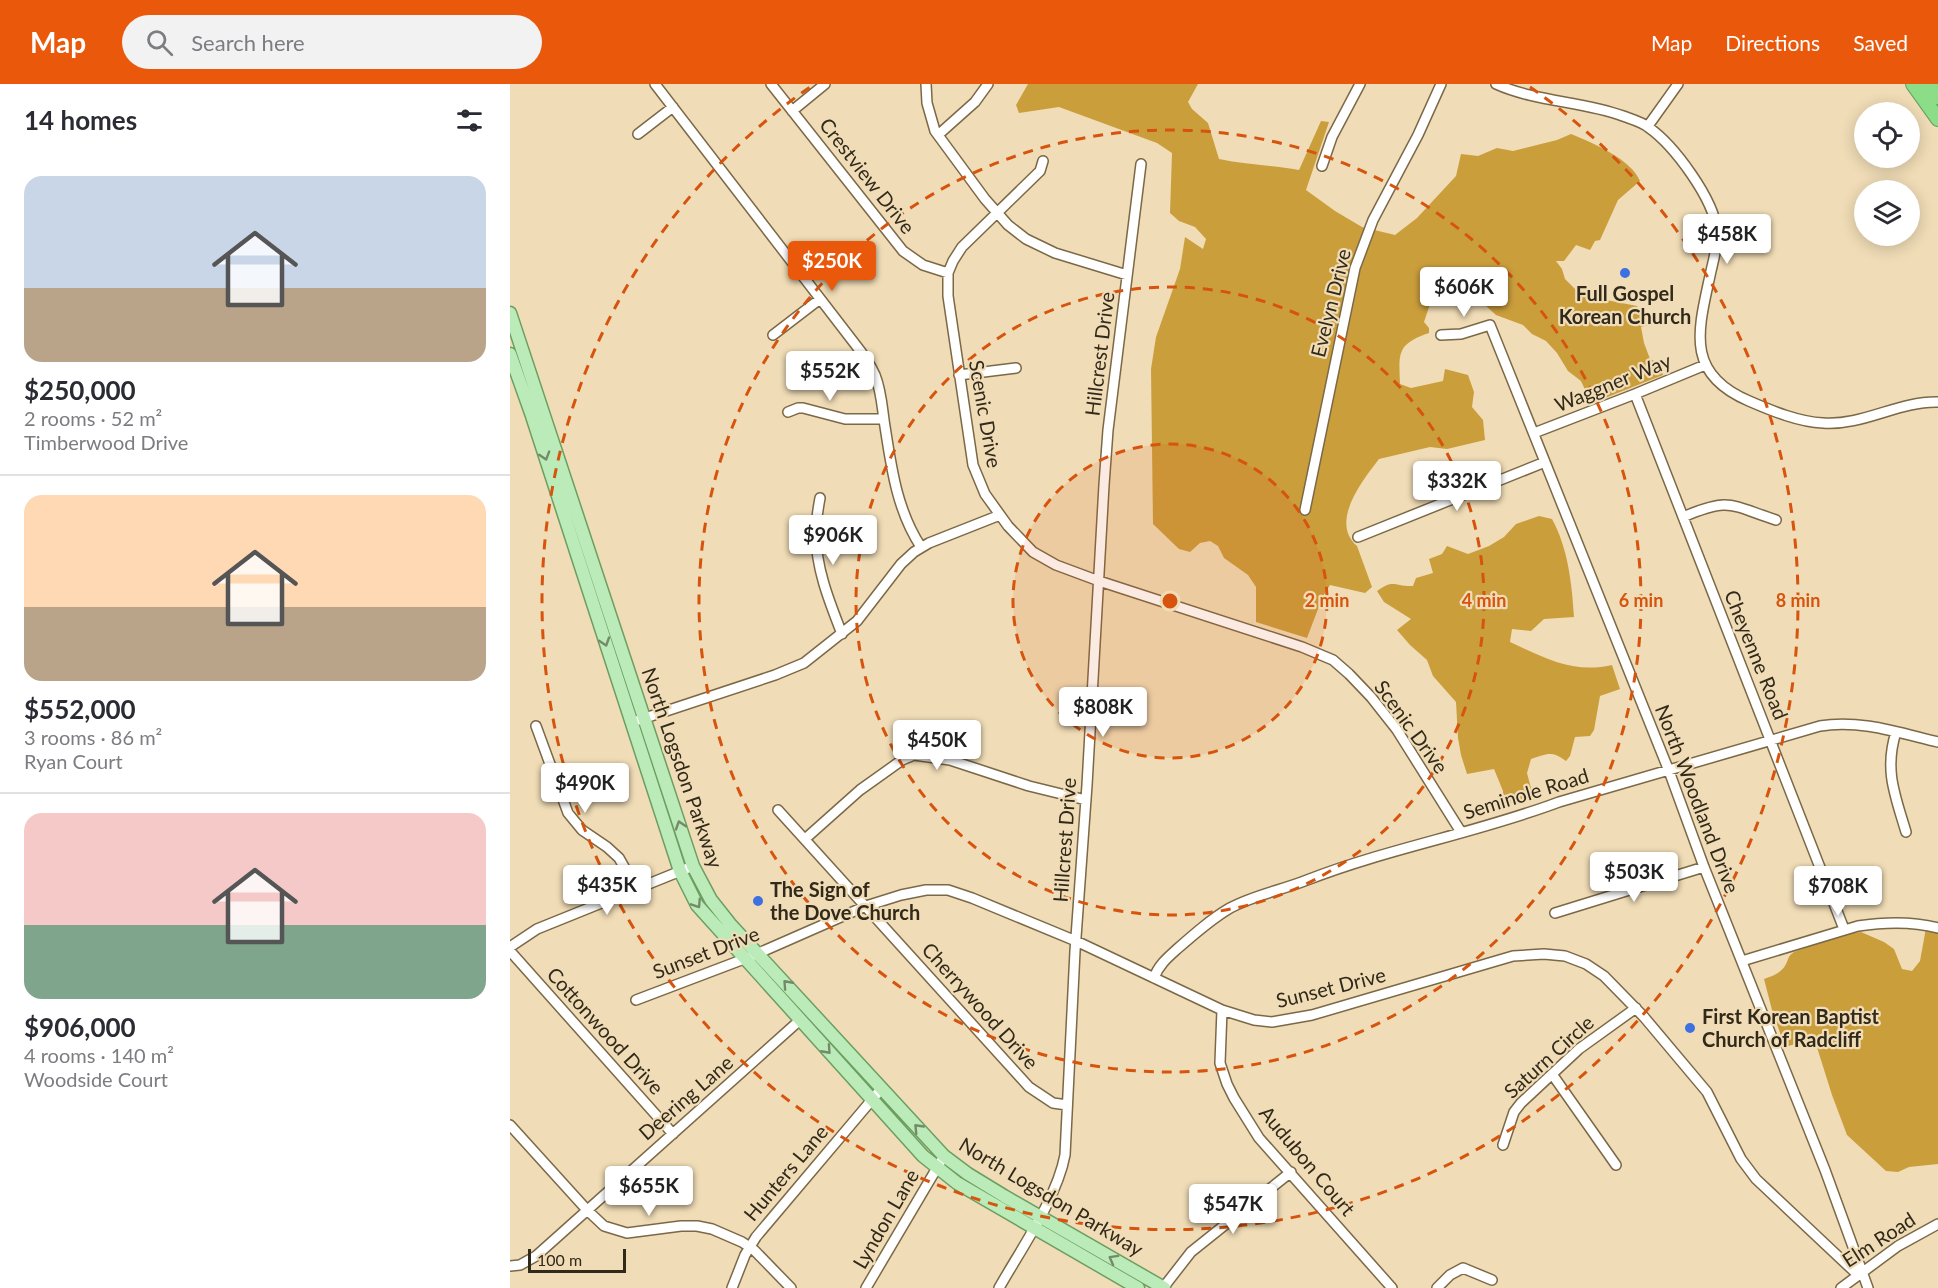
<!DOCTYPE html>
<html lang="en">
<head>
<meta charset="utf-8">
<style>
  body { margin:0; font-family:Lato,sans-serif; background:#f2f2f3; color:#2b2b33; height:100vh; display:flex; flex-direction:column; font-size:22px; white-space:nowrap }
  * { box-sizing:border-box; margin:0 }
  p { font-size:20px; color:#7c7c81 }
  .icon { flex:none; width:33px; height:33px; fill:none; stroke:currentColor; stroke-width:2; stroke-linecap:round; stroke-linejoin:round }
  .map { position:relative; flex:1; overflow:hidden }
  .side { display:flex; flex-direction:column; background:#fff; width:510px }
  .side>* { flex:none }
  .buttons { position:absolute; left:1344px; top:18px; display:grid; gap:12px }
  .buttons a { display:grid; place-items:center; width:66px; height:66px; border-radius:50%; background:#fff; box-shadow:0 3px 15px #0003; font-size:30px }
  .scale { position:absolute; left:18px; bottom:15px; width:98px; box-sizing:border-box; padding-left:6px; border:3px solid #31291a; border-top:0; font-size:16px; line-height:21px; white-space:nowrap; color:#31291a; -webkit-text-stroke:4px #f0dcb6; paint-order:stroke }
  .price { position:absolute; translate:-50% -51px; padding:0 14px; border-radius:6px; background:#fff; color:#222; font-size:20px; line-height:39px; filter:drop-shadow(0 2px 3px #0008) }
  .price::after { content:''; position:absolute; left:50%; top:36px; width:18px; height:14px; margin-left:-9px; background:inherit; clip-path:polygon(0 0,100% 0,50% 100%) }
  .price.on { background:#ea580c; color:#fff }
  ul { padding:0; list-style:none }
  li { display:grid; align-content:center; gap:12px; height:318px; padding:0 24px }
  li+li { border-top:2px solid #e1e1e2 }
  li span { display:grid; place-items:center; height:186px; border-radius:18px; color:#555 }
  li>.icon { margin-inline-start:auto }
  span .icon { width:108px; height:108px; fill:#fffc; stroke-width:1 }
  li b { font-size:26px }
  h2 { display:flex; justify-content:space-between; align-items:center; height:72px; padding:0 24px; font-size:26px }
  header { display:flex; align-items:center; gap:36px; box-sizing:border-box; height:84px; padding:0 30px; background:#ea580c; color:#fff }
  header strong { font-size:28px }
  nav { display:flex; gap:33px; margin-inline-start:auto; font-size:21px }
  .search { width:420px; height:54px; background:#f2f2f3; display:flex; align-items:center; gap:15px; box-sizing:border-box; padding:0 21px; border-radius:33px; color:#7c7c81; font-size:22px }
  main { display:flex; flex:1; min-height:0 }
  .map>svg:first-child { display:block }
  .forest { fill:#cb9e3c }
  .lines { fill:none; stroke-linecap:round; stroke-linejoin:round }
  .minor-casing { stroke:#7b6846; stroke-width:12 }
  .major-casing { stroke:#6c9e62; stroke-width:15 }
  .highway-casing { stroke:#6c9e62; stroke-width:16 }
  .minor { stroke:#fff; stroke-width:9 }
  .major { stroke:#baebb8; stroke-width:12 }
  .highway { stroke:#8cdd88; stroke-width:14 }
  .oneway { stroke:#768a69 }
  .ring { fill:none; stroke:#d6540d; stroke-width:3; stroke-dasharray:10 8 }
  .poi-dot { fill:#3d71e1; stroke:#f0dcb6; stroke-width:2 }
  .labels { text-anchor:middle; stroke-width:4.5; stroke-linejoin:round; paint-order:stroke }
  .street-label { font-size:20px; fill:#31291a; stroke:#f0dcb6 }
  .poi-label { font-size:20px; font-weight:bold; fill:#31291a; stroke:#f0dcb6; text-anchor:start }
  .centre { fill:#d6540d; stroke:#f0dcb6; stroke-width:3 }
  .ring-label { font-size:18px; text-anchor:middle; font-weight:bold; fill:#d6540d; stroke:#f0dcb6; stroke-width:4.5; stroke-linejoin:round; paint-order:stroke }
</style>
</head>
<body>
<header>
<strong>Map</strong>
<div class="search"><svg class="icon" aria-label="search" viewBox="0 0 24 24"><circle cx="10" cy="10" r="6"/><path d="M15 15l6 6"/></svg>Search here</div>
<nav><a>Map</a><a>Directions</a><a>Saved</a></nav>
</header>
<main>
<section class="side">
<h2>14 homes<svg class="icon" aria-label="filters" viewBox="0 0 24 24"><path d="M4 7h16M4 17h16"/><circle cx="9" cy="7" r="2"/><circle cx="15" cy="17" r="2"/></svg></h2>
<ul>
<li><span style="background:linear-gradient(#c9d6e8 60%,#b9a48a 0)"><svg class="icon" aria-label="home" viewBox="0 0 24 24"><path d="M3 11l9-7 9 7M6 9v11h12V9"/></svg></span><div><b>$250,000</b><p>2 rooms · 52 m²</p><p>Timberwood Drive</p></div></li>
<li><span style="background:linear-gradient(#ffd9b3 60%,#b9a48a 0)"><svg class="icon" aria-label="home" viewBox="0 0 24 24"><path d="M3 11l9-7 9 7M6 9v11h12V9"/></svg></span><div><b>$552,000</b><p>3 rooms · 86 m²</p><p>Ryan Court</p></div></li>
<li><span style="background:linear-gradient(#f6c9c9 60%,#7fa58c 0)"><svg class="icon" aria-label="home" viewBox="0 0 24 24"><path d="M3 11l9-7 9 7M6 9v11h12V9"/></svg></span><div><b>$906,000</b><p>4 rooms · 140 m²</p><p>Woodside Court</p></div></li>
</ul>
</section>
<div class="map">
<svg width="1428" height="1204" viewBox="0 0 1428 1204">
  <rect width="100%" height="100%" fill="#f0dcb6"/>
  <path class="forest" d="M518,0H688L678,18L682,25L698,39L709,75C736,81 763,81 789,86L811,37L819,38L796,106L825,127L852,143L885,151L907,134L946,92L951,70L968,72L987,64L1003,67L1047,56L1061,50C1083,59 1121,75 1130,97L1108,116L1090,156L1085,157L1080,166L1066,161L1054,177H1046L1052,185L1055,195L1071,211L1127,222L1138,241L1131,243L1134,259L1140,275L1151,280L1153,291L1090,316L1079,314L1071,297L1058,287L1047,269L1036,257L1022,250L1013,241L986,231L955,203L934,199L922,214L914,238L919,244V249C886,260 889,270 890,300L901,304L933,297L935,285L958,291L964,308L962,323L973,336L975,356L937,365L920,363L869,375C853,396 819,438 847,462L862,503L855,509L820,501L813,512L797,554L746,538V503L738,491L714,474L708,462L700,457L690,459L680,468L669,465L643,440L641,285L646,253L670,185L675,153L693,165L696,155L685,143L669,137L660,129L662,69L647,59L549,23L509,29L506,21Z
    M1029,432L1042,435C1058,464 1062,500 1064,533L1034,535L1021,547L1002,545L1000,558C1035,574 1063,590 1102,581L1110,605L1090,612L1084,646L1080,652L1065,653L1060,672L1056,677C1041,666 1037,670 1021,675L1017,689L1022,708L1010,719H993V707L984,685L957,690L951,671L948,654L946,618L923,592L917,576L900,561L887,546L901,535L874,518L867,507C884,494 885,503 903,502L906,494L923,489L919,475L932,470L937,462L958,470L979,462L994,453L1006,440Z
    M1416,844L1428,849V1080L1399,1083L1388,1088L1376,1087L1337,1051L1322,1011L1305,957L1302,955L1275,963L1262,926L1254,895C1262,892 1272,889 1276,880C1279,874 1278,872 1284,868L1332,850L1351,848L1374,858L1384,865L1392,885L1402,887L1410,877Z"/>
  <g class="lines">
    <defs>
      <path id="minor" d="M145,0L345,260C353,270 360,280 365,291C371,306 372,321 374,336C381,381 386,425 411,463
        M261,0L393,167L413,181L438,189
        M416,0L417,19L425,47L475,115L498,141L516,155L545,169L617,191
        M986,0C1026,18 1072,17 1113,32C1121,35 1132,38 1138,43C1164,61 1204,115 1207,147C1208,160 1204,174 1201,187C1189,244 1173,289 1239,317C1262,327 1289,338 1313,339C1353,342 1388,317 1428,318
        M282,27L315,0
        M1138,42L1168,0
        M128,50L163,23
        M428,51L465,18L478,0
        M533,77L530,87L452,163L443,177L438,189V212L463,381L475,410L498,442L523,468L546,481L589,497L792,563L823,576L839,590L861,613L887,646L951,748
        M812,82L822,53L850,0
        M263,251L310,215
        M931,251L951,250L980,241L1159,687L1194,783L1315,1086L1358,1204
        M449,291L506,284
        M1125,310L1334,845
        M278,328L288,324H293L335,335H374
        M1024,349L1125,310L1195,281
        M310,414C308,425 306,436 306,447C305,482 319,517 332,550
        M795,426L845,184L863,136L908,51L931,0
        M1173,433C1220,413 1220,421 1266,436
        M848,453L1035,378
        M129,636L265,591L294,579L347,537L391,480L404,468L419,459L490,431
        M26,642L58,729L72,746L97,763L109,774L127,806
        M1386,648C1374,686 1385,711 1396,748
        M268,726L519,1003L543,1019L557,1021
        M295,755L350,706L392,676L404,671L440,676L519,702L576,716
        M1045,829L1194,783
        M0,863L27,845L183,782
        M0,867L163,1050
        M1232,877L1348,842C1374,838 1402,837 1428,844
        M644,894C648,882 657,874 666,866C683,851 701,835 720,824C744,811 772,806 797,796C879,764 967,749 1049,718L1310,642C1349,635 1390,649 1428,658
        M126,916L242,872L356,822L391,811L416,806H438L462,814L566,857L712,926L744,936L762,938L802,931L1003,872L1034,870L1055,872L1076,880L1094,892L1134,933L1197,1008L1231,1075L1246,1095L1348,1191
        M712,926L710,979L717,1000L724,1014L749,1054L882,1204
        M1042,990L1106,1081
        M0,1041L77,1126L94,1142L117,1149L171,1142H187L202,1145L232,1158L244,1166L281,1204
        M993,1061L1004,1028L1011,1019L1069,965L1126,924
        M0,1182L10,1181L26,1172L290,936
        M222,1204L235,1171L246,1153L371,1005
        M356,1204L434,1072
        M489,1204C511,1165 547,1114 555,1071L565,867L577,701L594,401L598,346L631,80
        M653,1204L681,1168L781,1088
        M927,1204L940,1191L953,1184L982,1196
        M1331,1204L1388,1162L1428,1140"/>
      <path id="major" d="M0,229L183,782L201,816L220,840L434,1072L458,1090L494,1112L654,1204
        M0,270L21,329L170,787L187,821L413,1072L447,1099L628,1204"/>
      <path id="highway" d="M1403,0L1428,35
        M1419,0L1428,13"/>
    </defs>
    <use href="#minor" class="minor-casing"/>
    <use href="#major" class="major-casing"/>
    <use href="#highway" class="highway-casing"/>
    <use href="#minor" class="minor"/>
    <use href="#major" class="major"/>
    <use href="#highway" class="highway"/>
  </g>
  <defs><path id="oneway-chevron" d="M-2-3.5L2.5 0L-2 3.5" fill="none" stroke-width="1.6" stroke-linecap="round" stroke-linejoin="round" transform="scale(1.5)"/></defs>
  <g class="oneway">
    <use href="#oneway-chevron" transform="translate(35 372) rotate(73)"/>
    <use href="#oneway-chevron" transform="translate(95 558) rotate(72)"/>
    <use href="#oneway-chevron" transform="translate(170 741) rotate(-108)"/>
    <use href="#oneway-chevron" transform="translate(187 820) rotate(57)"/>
    <use href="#oneway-chevron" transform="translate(277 900) rotate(-132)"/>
    <use href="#oneway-chevron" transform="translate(317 966) rotate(48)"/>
    <use href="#oneway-chevron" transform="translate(408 1044) rotate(-134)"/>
    <use href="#oneway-chevron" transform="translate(603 1175) rotate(-151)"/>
  </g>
  <circle cx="660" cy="517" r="157" fill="#d6540d" fill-opacity=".12"/>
  <g class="ring">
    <circle cx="660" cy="517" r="157"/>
    <circle cx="660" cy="517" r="314"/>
    <circle cx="660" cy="517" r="471"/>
    <path d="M1020 3A628 628 0 1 1 300 3"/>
  </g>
  <g class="poi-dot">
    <circle cx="1115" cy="189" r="6"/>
    <circle cx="248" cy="817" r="6"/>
    <circle cx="1180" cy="944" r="6"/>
  </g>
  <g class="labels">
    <g class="street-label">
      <text transform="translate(357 92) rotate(52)" y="7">Crestview Drive</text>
      <text transform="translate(821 219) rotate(-76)" y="7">Evelyn Drive</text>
      <text transform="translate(590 270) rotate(-83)" y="7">Hillcrest Drive</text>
      <text transform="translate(1103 299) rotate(-22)" y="7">Waggner Way</text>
      <text transform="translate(475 330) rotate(80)" y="7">Scenic Drive</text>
      <text transform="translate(1246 571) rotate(68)" y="7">Cheyenne Road</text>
      <text transform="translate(901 643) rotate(54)" y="7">Scenic Drive</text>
      <text transform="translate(172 684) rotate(71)" y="7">North Logsdon Parkway</text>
      <text transform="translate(1016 710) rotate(-17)" y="7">Seminole Road</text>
      <text transform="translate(1187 715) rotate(69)" y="7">North Woodland Drive</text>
      <text transform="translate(555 756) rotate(-86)" y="7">Hillcrest Drive</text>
      <text transform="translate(196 869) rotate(-21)" y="7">Sunset Drive</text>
      <text transform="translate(821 904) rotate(-14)" y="7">Sunset Drive</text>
      <text transform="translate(470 922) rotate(48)" y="7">Cherrywood Drive</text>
      <text transform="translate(95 947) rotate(48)" y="7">Cottonwood Drive</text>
      <text transform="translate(1039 973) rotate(-42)" y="7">Saturn Circle</text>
      <text transform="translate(176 1014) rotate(-41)" y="7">Deering Lane</text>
      <text transform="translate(797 1077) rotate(50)" y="7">Audubon Court</text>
      <text transform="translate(276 1089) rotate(-50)" y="7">Hunters Lane</text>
      <text transform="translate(541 1113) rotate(31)" y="7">North Logsdon Parkway</text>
      <text transform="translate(376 1135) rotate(-60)" y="7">Lyndon Lane</text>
      <text transform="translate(1369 1156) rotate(-33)" y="7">Elm Road</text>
    </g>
    <g class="poi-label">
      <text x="1115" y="217" text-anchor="middle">Full Gospel<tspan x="1115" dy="23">Korean Church</tspan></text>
      <text x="260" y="813">The Sign of<tspan x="260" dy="23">the Dove Church</tspan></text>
      <text x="1192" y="940">First Korean Baptist<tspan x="1192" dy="23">Church of Radcliff</tspan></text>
    </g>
  </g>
  <circle cx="660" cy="517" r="9" class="centre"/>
  <g class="ring-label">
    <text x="817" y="523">2 min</text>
    <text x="974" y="523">4 min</text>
    <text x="1131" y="523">6 min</text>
    <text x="1288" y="523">8 min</text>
  </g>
</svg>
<div class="buttons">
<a><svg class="icon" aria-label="locate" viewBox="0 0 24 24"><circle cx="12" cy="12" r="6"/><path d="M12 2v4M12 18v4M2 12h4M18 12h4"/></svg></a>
<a><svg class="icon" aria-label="layers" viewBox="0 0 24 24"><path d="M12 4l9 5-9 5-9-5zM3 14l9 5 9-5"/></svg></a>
</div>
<div class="scale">100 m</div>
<b class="price" style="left:1217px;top:181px">$458K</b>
<b class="price on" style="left:322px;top:208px">$250K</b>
<b class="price" style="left:954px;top:234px">$606K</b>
<b class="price" style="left:320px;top:318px">$552K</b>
<b class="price" style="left:947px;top:428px">$332K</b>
<b class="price" style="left:323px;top:482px">$906K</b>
<b class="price" style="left:593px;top:654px">$808K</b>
<b class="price" style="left:427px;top:687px">$450K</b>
<b class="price" style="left:75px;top:730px">$490K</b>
<b class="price" style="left:1124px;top:819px">$503K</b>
<b class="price" style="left:97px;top:832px">$435K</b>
<b class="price" style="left:1328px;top:833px">$708K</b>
<b class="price" style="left:139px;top:1133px">$655K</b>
<b class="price" style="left:723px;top:1151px">$547K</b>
</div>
</main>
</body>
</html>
